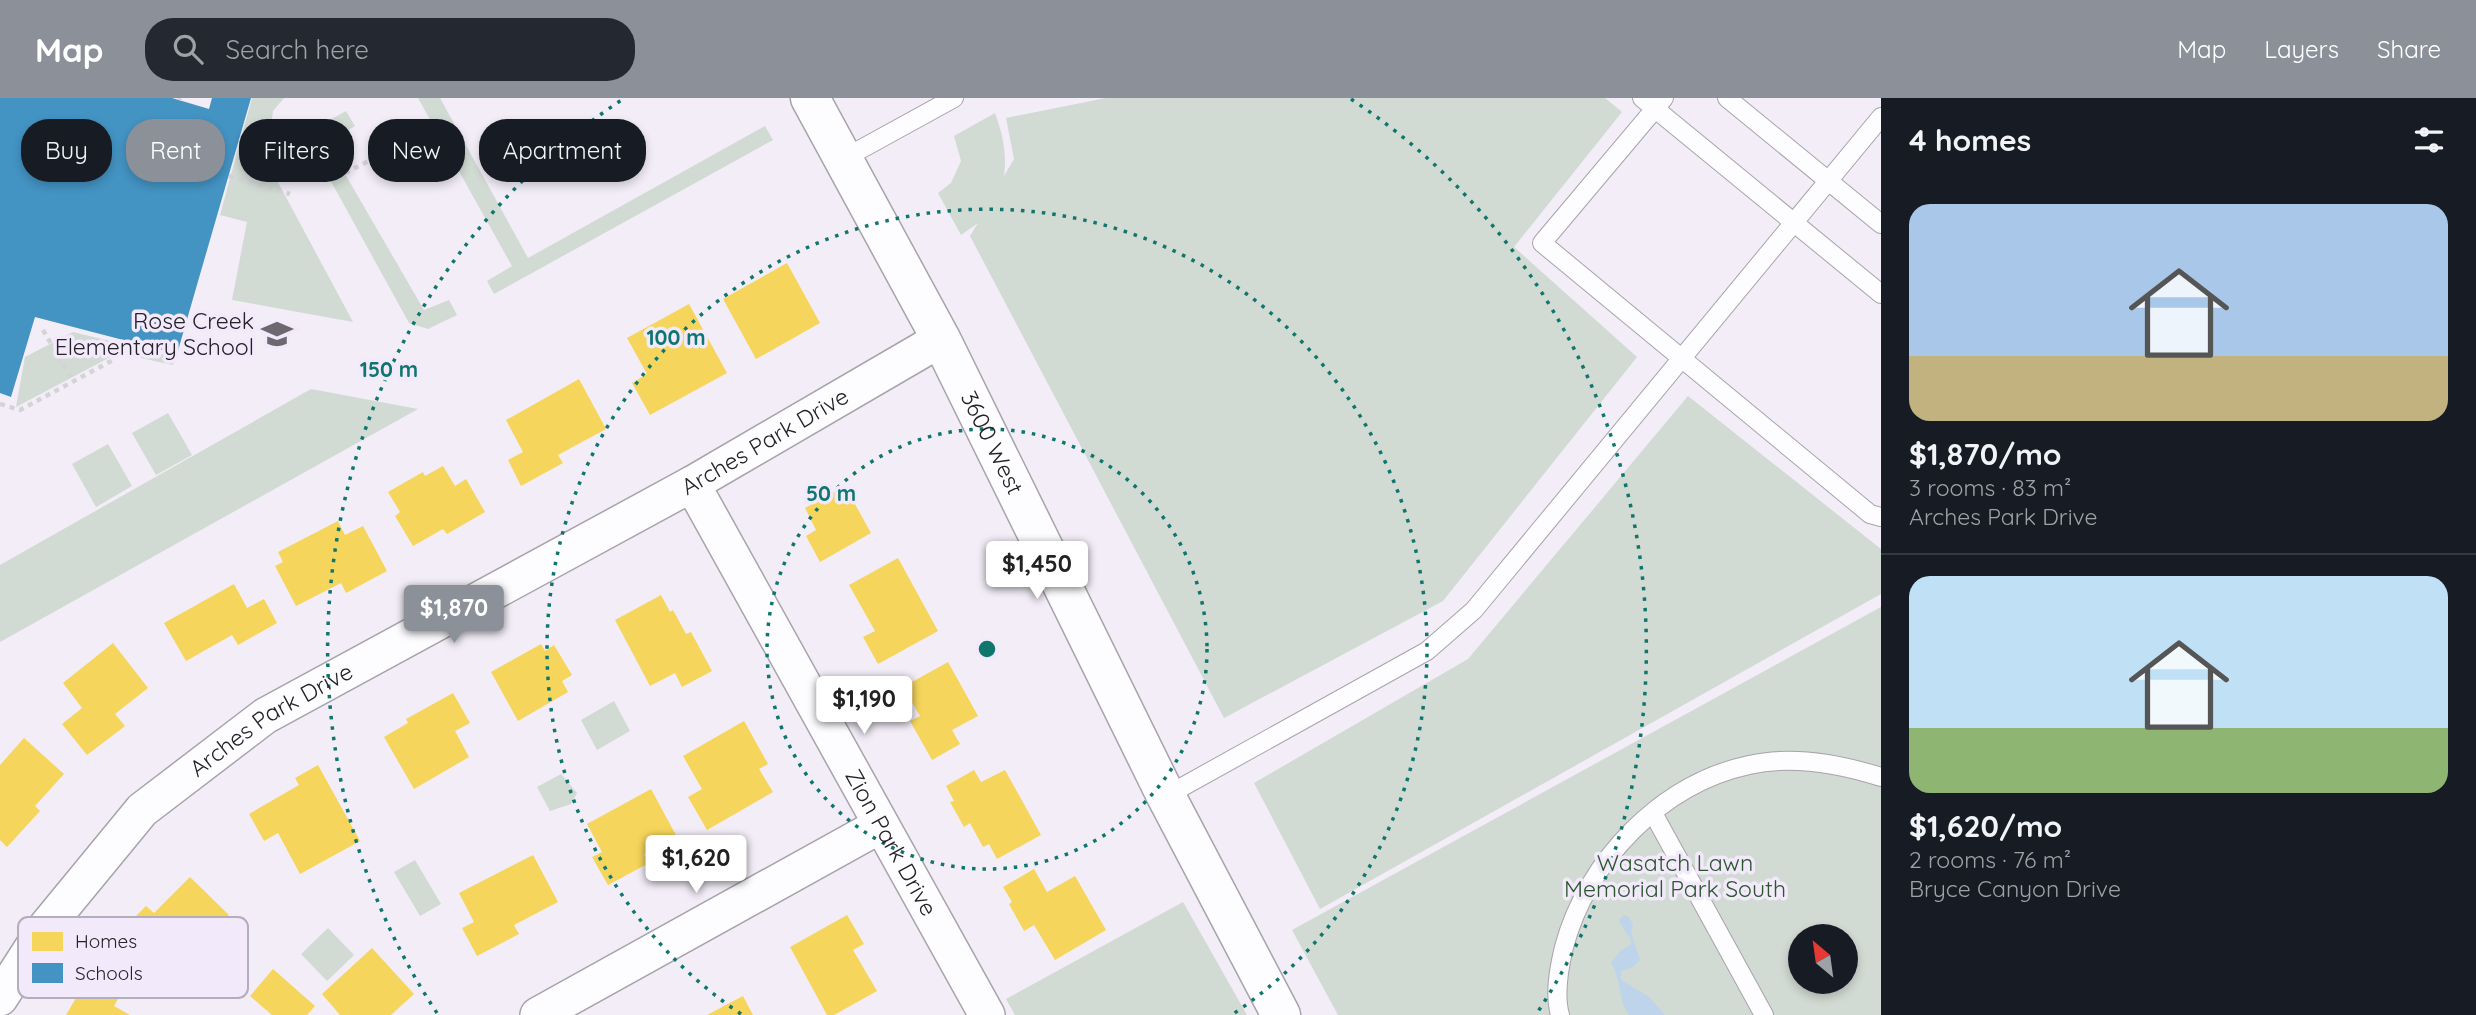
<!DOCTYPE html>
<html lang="en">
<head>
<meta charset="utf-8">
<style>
  body { margin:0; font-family:Quicksand,sans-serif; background:#242831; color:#f1f3f6; height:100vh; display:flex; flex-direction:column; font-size:26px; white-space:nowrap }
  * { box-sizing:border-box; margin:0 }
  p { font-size:23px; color:#9ea1a6 }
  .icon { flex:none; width:38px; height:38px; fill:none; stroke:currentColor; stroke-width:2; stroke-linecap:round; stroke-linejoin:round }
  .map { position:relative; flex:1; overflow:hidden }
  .sheet { display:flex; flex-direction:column; background:#171b24; width:595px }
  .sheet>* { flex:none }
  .hud { position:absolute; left:21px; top:21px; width:665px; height:63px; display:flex; gap:14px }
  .needle { width:46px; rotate:331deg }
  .fabs { position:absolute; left:1788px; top:826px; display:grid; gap:14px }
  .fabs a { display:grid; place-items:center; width:70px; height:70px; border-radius:50%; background:#171b24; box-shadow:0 4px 10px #0003; font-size:35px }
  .price { position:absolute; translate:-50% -60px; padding:0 16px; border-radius:7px; background:#fff; color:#222; font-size:23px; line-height:46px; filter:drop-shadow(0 2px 4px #0008) }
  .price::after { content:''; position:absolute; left:50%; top:42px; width:21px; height:16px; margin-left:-10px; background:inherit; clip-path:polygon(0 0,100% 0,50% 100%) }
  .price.on { background:#8c9099; color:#fff }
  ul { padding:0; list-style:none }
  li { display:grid; align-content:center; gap:14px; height:371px; padding:0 28px }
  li+li { border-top:2px solid #363941 }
  li span { display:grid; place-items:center; height:217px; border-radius:21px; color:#555 }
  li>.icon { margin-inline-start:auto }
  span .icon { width:126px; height:126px; fill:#fffc; stroke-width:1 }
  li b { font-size:30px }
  h2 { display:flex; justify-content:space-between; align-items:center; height:84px; padding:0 28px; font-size:30px }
  .tag { padding:0 24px; border-radius:28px; background:#171b24; box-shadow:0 4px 10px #0003; font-size:24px; line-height:63px }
  .tag.on { background:#8c9099; color:#fff }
  header { display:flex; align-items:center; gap:42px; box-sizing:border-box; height:98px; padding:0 35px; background:#8c9099; color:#fff }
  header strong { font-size:33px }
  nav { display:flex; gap:38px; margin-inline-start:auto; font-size:24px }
  .search { width:490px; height:63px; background:#242831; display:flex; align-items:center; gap:18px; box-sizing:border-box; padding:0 24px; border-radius:28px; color:#9ea1a6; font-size:26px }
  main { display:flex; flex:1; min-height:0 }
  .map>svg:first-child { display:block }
  .green { fill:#d1dad3; fill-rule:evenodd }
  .water { fill:#bed4ea }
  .homes { fill:#f6d55c }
  .schools { fill:#4393c3 }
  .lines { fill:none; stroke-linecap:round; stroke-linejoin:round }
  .service-casing { stroke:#a7a3ab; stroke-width:20 }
  .minor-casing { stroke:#a7a3ab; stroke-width:38 }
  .secondary-casing { stroke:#a7a3ab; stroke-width:41 }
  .path { stroke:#d4d3d6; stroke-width:4.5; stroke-dasharray:5 5; stroke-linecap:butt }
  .service { stroke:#fdfcfe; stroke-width:18 }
  .minor { stroke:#fdfcfe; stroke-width:35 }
  .secondary { stroke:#fdfcfe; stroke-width:38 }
  .ring { fill:none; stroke:#0f766e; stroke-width:3.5; stroke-dasharray:3.5 7 }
  .labels { text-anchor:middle; stroke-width:7; stroke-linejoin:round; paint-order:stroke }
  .poi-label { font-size:23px; fill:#242127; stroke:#f2e9fb; text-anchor:end }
  .street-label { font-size:23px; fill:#242127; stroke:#f2e9fb }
  .park-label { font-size:23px; fill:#2c572d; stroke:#f2e9fb }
  .key { fill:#f2e9fb; stroke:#b4adbb; stroke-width:2 }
  .key-label { font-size:19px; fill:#242127 }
  .centre { fill:#0f766e; stroke:#f2e9fb; stroke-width:3.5 }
  .ring-label { font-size:21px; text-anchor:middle; font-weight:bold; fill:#0f766e; stroke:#f2e9fb; stroke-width:7; stroke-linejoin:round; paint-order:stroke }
</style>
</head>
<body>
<header>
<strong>Map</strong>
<div class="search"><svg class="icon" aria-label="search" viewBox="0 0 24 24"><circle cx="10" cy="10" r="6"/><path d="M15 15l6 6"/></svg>Search here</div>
<nav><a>Map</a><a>Layers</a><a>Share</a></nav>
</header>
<main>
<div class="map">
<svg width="1881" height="917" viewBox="0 0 1881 917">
  <rect width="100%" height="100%" fill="#f2edf7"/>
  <path class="green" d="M252,0H284L273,13L266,62L353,224L232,202L247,124L220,117Z
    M418,0H440L528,160L765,28L773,42L494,196L487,183L512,168Z
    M1106,0H1605L1622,14L1514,149L1637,259L1443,503L1224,620L970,138L978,125L961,137L938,95L951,85L961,63L954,38L995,15C1003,37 1007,56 1004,78L1014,61L1006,20Z
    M346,13L355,28L327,45L424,212L449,202L457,217L428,231L409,225L311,47L317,29Z
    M73,234L175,259L173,267L118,255L16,309L25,259Z
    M311,291L418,311L0,544V467Z
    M1688,298L1881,451V496L1320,811L1254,685L1468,561Z
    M168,315L192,357L156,377L132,335Z
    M108,346L132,388L96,409L72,366Z
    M1881,509V917H1338L1292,832ZM1801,838H1846V884H1801Z
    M614,603L630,633L597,652L581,622Z
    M561,676L577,695L571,706L550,713L537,689Z
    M415,762L441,806L420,818L394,774Z
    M1183,804L1247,917H1015L1006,901Z
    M328,830L354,857L327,883L301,856Z"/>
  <path class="water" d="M1624,817L1629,819L1633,827L1631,835L1640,862L1631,870L1621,873V882L1648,898L1665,917H1629C1617,900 1622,881 1611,865L1620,853L1632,846C1630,837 1622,831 1619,822Z"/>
  <path class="homes" d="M787,165L820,225L756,261L723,201Z
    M689,206L727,275L650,317L632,285L647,276L627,240Z
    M579,281L606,331L558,357L563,365L521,388L508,362L523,354L506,322Z
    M443,368L455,388L466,381L485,414L447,436L443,431L413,448L395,418L400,414L388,394L423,374L425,378Z
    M845,388L871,435L820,464L806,438L816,432L805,410Z
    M338,423L345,437L363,428L387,473L346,495L341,485L296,508L275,468L283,464L278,454Z
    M898,460L938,533L878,566L863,539L875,533L849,487Z
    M234,486L247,510L264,501L277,525L238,547L232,537L186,563L164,525Z
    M661,497L670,514L673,512L686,536L691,534L712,573L682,589L675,575L650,588L615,522Z
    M113,545L148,590L115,616L125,628L87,657L62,626L82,610L63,585Z
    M541,546L545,553L554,547L572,577L562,583L568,594L518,623L491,574Z
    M948,564L978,618L952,632L960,646L932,662L910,623L920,618L903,589Z
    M453,595L470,625L455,633L469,659L414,691L384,639L408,625L406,621Z
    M744,623L768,666L759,671L773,694L707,732L688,699L702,691L683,658Z
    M24,640L64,676L35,708L40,713L7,749L0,742V667Z
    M318,667L360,743L300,776L278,735L264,743L249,716L299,687L295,680Z
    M974,672L981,684L1005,672L1041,737L997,761L989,746L983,749L970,725L964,729L950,704L954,703L946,688Z
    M651,691L677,739L644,756L649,765L608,787L592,759L602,754L587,726Z
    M533,757L558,804L514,827L519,836L477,858L462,830L474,824L459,795Z
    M1034,771L1047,794L1075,778L1106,832L1055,862L1034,827L1024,833L1009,806L1012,804L1003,789Z
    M190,779L229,817L173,874L149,851L137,864L113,841L146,808L154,815Z
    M847,817L864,846L853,852L877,893L834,917H827L790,849Z
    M372,850L414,896L391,917H340L322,896Z
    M273,871L315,908L307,917H272L250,898Z
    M90,876L122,894L114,908L130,917H66Z
    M743,898L753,917H707Z"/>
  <path class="schools" d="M0,0H172L209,11L212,0H251L177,256L35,219L11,299L0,295Z"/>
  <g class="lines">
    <defs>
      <path id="service" d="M1642,0L1881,196
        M1664,0L1542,145L1870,416L1881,419
        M1727,0L1881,126
        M843,61L954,0
        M1166,698L1427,553L1474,512L1881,19
        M1653,715L1764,917
        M1560,917C1554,896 1559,870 1564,849C1587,763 1661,686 1749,667C1792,657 1840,666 1881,679"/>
      <g id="minor">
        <path id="s1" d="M692,386L987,917"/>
        <path id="s2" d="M0,900L45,830L142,712L265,618L692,386L941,241"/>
        <path d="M538,917L881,727"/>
      </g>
      <g id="secondary">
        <path id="s3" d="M810,0L941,241L1166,698L1281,917"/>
      </g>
    </defs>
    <use href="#service" class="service-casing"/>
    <use href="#minor" class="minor-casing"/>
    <use href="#secondary" class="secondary-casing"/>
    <path class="path" d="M179,2L180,0
      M345,75L386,54
      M229,78L290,96
      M43,232L73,283
      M0,306L20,312L113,262L117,249"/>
    <use href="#service" class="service"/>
    <use href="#minor" class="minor"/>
    <use href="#secondary" class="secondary"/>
  </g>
  <g class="ring">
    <circle cx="987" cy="551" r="220"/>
    <path d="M741 916A440 440 0 1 1 1233 916"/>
    <path d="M437 915A660 660 0 0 1 623 1M1351 1A660 660 0 0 1 1537 915"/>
  </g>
  <defs>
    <symbol id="school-bare" viewBox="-9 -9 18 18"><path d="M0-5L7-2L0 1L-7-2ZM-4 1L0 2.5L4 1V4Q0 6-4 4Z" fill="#6c6870" stroke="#f2e9fb" stroke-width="2.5" paint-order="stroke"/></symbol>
  </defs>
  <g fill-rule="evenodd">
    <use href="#school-bare" x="255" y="214" width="44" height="44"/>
  </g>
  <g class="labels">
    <g class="poi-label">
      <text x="254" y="231">Rose Creek<tspan x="254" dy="26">Elementary School</tspan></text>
    </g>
    <g class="street-label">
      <text dy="8" stroke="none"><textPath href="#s2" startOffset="961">Arches Park Drive</textPath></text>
      <text dy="8" stroke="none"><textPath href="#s3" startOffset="390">3600 West</textPath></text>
      <text dy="8" stroke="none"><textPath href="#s2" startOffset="394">Arches Park Drive</textPath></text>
      <text dy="8" stroke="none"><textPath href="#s1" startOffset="410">Zion Park Drive</textPath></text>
    </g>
    <g class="park-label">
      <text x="1675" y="773">Wasatch Lawn<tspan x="1675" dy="26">Memorial Park South</tspan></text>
    </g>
  </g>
  <rect x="18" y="819" width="230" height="81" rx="10" class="key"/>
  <rect x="32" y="834" width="31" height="19" fill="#f6d55c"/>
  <rect x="32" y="865" width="31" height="20" fill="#4393c3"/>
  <g class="key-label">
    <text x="75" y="850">Homes</text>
    <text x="75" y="882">Schools</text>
  </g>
  <circle cx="987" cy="551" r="10" class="centre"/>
  <g class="ring-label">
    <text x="676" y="247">100 m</text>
    <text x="389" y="279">150 m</text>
    <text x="831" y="403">50 m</text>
  </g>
</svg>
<div class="fabs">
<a><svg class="needle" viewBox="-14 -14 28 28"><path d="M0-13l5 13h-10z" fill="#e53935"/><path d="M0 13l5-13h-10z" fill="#9ea1a6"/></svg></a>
</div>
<b class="price" style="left:1037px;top:503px">$1,450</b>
<b class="price on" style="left:454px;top:547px">$1,870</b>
<b class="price" style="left:864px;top:638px">$1,190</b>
<b class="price" style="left:696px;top:797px">$1,620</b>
<div class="hud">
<a class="tag">Buy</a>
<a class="tag on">Rent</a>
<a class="tag">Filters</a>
<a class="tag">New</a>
<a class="tag">Apartment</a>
</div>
</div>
<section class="sheet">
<h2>4 homes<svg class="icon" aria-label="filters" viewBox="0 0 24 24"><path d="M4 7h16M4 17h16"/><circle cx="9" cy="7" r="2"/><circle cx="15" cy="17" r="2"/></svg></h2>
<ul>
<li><span style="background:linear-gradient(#a9c7e8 70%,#c2b280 0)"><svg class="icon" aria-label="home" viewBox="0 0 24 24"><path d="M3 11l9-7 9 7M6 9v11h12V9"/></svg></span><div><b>$1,870/mo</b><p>3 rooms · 83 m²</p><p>Arches Park Drive</p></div></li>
<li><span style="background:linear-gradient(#bfe0f5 70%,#8fb573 0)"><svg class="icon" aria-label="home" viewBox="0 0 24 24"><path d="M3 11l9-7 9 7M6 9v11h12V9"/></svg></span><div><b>$1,620/mo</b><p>2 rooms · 76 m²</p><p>Bryce Canyon Drive</p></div></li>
</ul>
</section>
</main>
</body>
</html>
